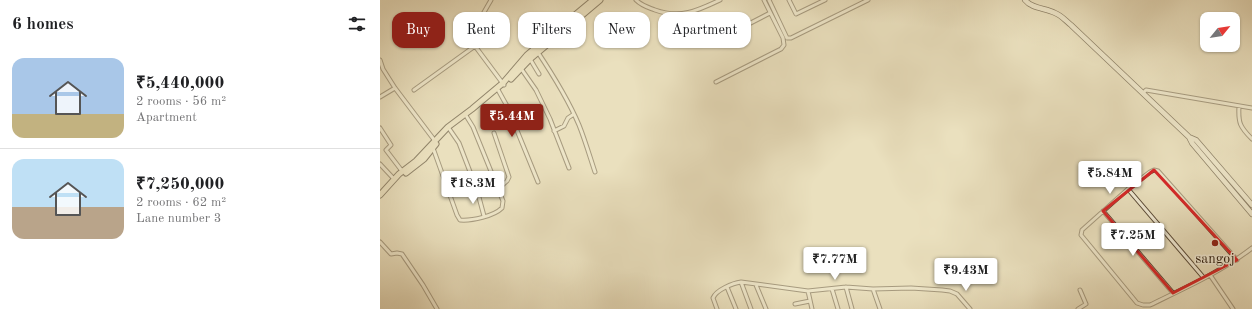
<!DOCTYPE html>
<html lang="en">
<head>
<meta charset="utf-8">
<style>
  body { margin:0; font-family:"Old Standard TT",serif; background:#f6f6f6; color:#202124; height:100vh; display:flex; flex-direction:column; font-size:15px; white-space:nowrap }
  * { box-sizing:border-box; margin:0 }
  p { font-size:13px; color:#757577 }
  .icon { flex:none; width:22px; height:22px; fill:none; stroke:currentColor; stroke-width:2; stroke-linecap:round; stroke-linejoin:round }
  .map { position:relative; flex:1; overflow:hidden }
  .details { display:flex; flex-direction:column; background:#fff; width:380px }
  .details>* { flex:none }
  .top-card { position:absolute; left:12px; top:12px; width:380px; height:36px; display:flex; gap:8px }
  .needle { width:26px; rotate:60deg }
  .controls { position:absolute; left:820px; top:12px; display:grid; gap:8px }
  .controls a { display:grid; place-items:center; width:40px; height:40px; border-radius:8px; background:#fff; box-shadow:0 1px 3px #0004; font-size:20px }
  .price { position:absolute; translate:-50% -34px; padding:0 9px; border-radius:4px; background:#fff; color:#222; font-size:13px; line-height:26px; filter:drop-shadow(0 1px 2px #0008) }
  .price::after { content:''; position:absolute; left:50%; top:24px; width:12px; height:9px; margin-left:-6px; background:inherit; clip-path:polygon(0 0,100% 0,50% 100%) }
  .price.active { background:#8f2418; color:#fff }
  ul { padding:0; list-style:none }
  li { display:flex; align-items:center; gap:12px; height:100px; padding:0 12px }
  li+li { border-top:1px solid #e0e0e0 }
  li span { display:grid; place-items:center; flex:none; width:112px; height:80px; border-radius:12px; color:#555 }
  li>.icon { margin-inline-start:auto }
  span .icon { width:48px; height:48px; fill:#fffc; stroke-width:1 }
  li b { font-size:17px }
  h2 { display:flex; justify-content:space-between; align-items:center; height:48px; padding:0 12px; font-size:17px }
  .pill { padding:0 14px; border-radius:12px; background:#fff; box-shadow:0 1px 3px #0004; font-size:14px; line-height:36px }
  .pill.active { background:#8f2418; color:#fff }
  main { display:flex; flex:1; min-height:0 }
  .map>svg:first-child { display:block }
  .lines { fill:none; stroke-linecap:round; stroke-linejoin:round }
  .street-casing { stroke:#584835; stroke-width:5 }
  .secondary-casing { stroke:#271607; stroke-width:6 }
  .primary-casing { stroke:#271607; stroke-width:7 }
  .street { stroke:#f1ebd5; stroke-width:3 }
  .secondary { stroke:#f1ebd5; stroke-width:4.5 }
  .primary { stroke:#eae0be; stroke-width:5 }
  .marked { fill:none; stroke:#d62828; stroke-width:3; stroke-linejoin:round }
  .poi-dot { fill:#8f2418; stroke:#f1ebd5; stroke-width:1.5 }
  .labels { text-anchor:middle; stroke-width:3; stroke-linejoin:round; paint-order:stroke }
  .poi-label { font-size:14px; fill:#271607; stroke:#f1ebd5 }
</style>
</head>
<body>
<main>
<section class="details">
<h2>6 homes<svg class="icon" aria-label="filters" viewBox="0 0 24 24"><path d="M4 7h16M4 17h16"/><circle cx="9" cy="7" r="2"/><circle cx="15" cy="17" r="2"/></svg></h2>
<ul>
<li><span style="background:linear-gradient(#a9c7e8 70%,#c2b280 0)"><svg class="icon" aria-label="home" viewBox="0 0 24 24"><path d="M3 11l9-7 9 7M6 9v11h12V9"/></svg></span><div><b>₹5,440,000</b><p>2 rooms · 56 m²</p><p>Apartment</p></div></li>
<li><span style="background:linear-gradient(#bfe0f5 60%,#b9a48a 0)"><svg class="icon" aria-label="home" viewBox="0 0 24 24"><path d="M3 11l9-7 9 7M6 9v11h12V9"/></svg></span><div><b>₹7,250,000</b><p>2 rooms · 62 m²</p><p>Lane number 3</p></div></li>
</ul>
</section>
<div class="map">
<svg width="872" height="309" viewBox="0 0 872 309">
  <rect width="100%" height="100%" fill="#eae0be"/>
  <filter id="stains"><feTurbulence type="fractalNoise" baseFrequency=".005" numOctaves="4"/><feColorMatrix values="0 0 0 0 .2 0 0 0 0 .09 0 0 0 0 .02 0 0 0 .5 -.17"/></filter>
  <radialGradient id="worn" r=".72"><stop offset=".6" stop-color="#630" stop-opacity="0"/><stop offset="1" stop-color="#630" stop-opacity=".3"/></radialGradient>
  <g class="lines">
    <defs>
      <path id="street" d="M256,0C262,6 267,7 275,10C300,19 317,11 340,0
        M389,0L407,38H411L488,0
        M409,0L416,14L445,0
        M328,45L390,13
        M95,46C96,24 100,19 111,0
        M157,51C173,75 188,99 199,125C205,140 210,157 215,172
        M150,59L159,74
        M0,60L3,69L15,88L55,141
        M140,67L156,90L170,119L189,168
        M336,82L401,49L404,45L403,38L384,0
        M117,88L127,106L158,182
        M34,90L95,46L124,85
        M763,93L766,90L872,108
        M0,97L15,88
        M859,106C858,123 860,127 872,139
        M68,127L79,143L97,190L104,216
        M0,128L11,145L6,150L22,171
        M174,131L184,126L188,118L194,114
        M114,133L129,177L127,181L118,189
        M53,148L77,215L80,220C92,221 114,216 122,208L123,201L93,127L85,114
        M0,164L14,179
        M748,189L824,278
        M723,211L793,293
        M0,242L11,254L17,253L22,254L43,285L57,309
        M857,260L778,171L774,170L770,172L748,189L702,230L701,235L757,303L763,305H770C805,288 841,272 872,248
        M830,275L853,309
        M361,282L371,309
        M376,285L386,309
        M347,287L356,309
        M466,287L472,309
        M452,289L458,309
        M493,289L500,309
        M428,291L432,309
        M415,304L430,301
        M337,309L333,298C336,290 353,283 361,282L428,291L466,287L493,289L531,288L562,290L570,291L577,294L590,309
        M698,309L706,304L700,290"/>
      <path id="secondary" d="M645,0C652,9 666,8 675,13C681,15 686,21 691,25L809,137L816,140L872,205
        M809,137L812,143L872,214"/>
      <path id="primary" d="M131,79L150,59L220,0
        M26,173L44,159L56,144
        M0,195L19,174L36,161L68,127L92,109L123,83L147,55L213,0"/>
    </defs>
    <use href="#street" class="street-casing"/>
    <use href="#secondary" class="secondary-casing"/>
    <use href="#primary" class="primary-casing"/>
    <use href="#street" class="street"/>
    <use href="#secondary" class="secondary"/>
    <use href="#primary" class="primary"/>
  </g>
  <path d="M0 0H872V309H0ZM774,170L857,260L793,293L723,211Z" fill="#eae0be" fill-opacity=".55" fill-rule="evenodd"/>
  <path class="marked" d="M774,170L857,260L793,293L723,211Z"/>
  <circle class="poi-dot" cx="835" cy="243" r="4"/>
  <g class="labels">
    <g class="poi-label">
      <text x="835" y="263">sangoj</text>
    </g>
  </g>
  <rect width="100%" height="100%" filter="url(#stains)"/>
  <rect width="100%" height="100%" fill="url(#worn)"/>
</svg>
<div class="controls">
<a><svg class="needle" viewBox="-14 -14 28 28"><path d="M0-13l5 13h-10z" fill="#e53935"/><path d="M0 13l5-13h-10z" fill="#757577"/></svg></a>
</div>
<b class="price active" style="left:132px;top:138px">₹5.44M</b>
<b class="price" style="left:730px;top:195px">₹5.84M</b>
<b class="price" style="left:93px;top:205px">₹18.3M</b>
<b class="price" style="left:753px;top:257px">₹7.25M</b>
<b class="price" style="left:455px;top:281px">₹7.77M</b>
<b class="price" style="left:586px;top:292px">₹9.43M</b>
<div class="top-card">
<a class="pill active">Buy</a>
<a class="pill">Rent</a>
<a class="pill">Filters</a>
<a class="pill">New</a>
<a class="pill">Apartment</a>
</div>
</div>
</main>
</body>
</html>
